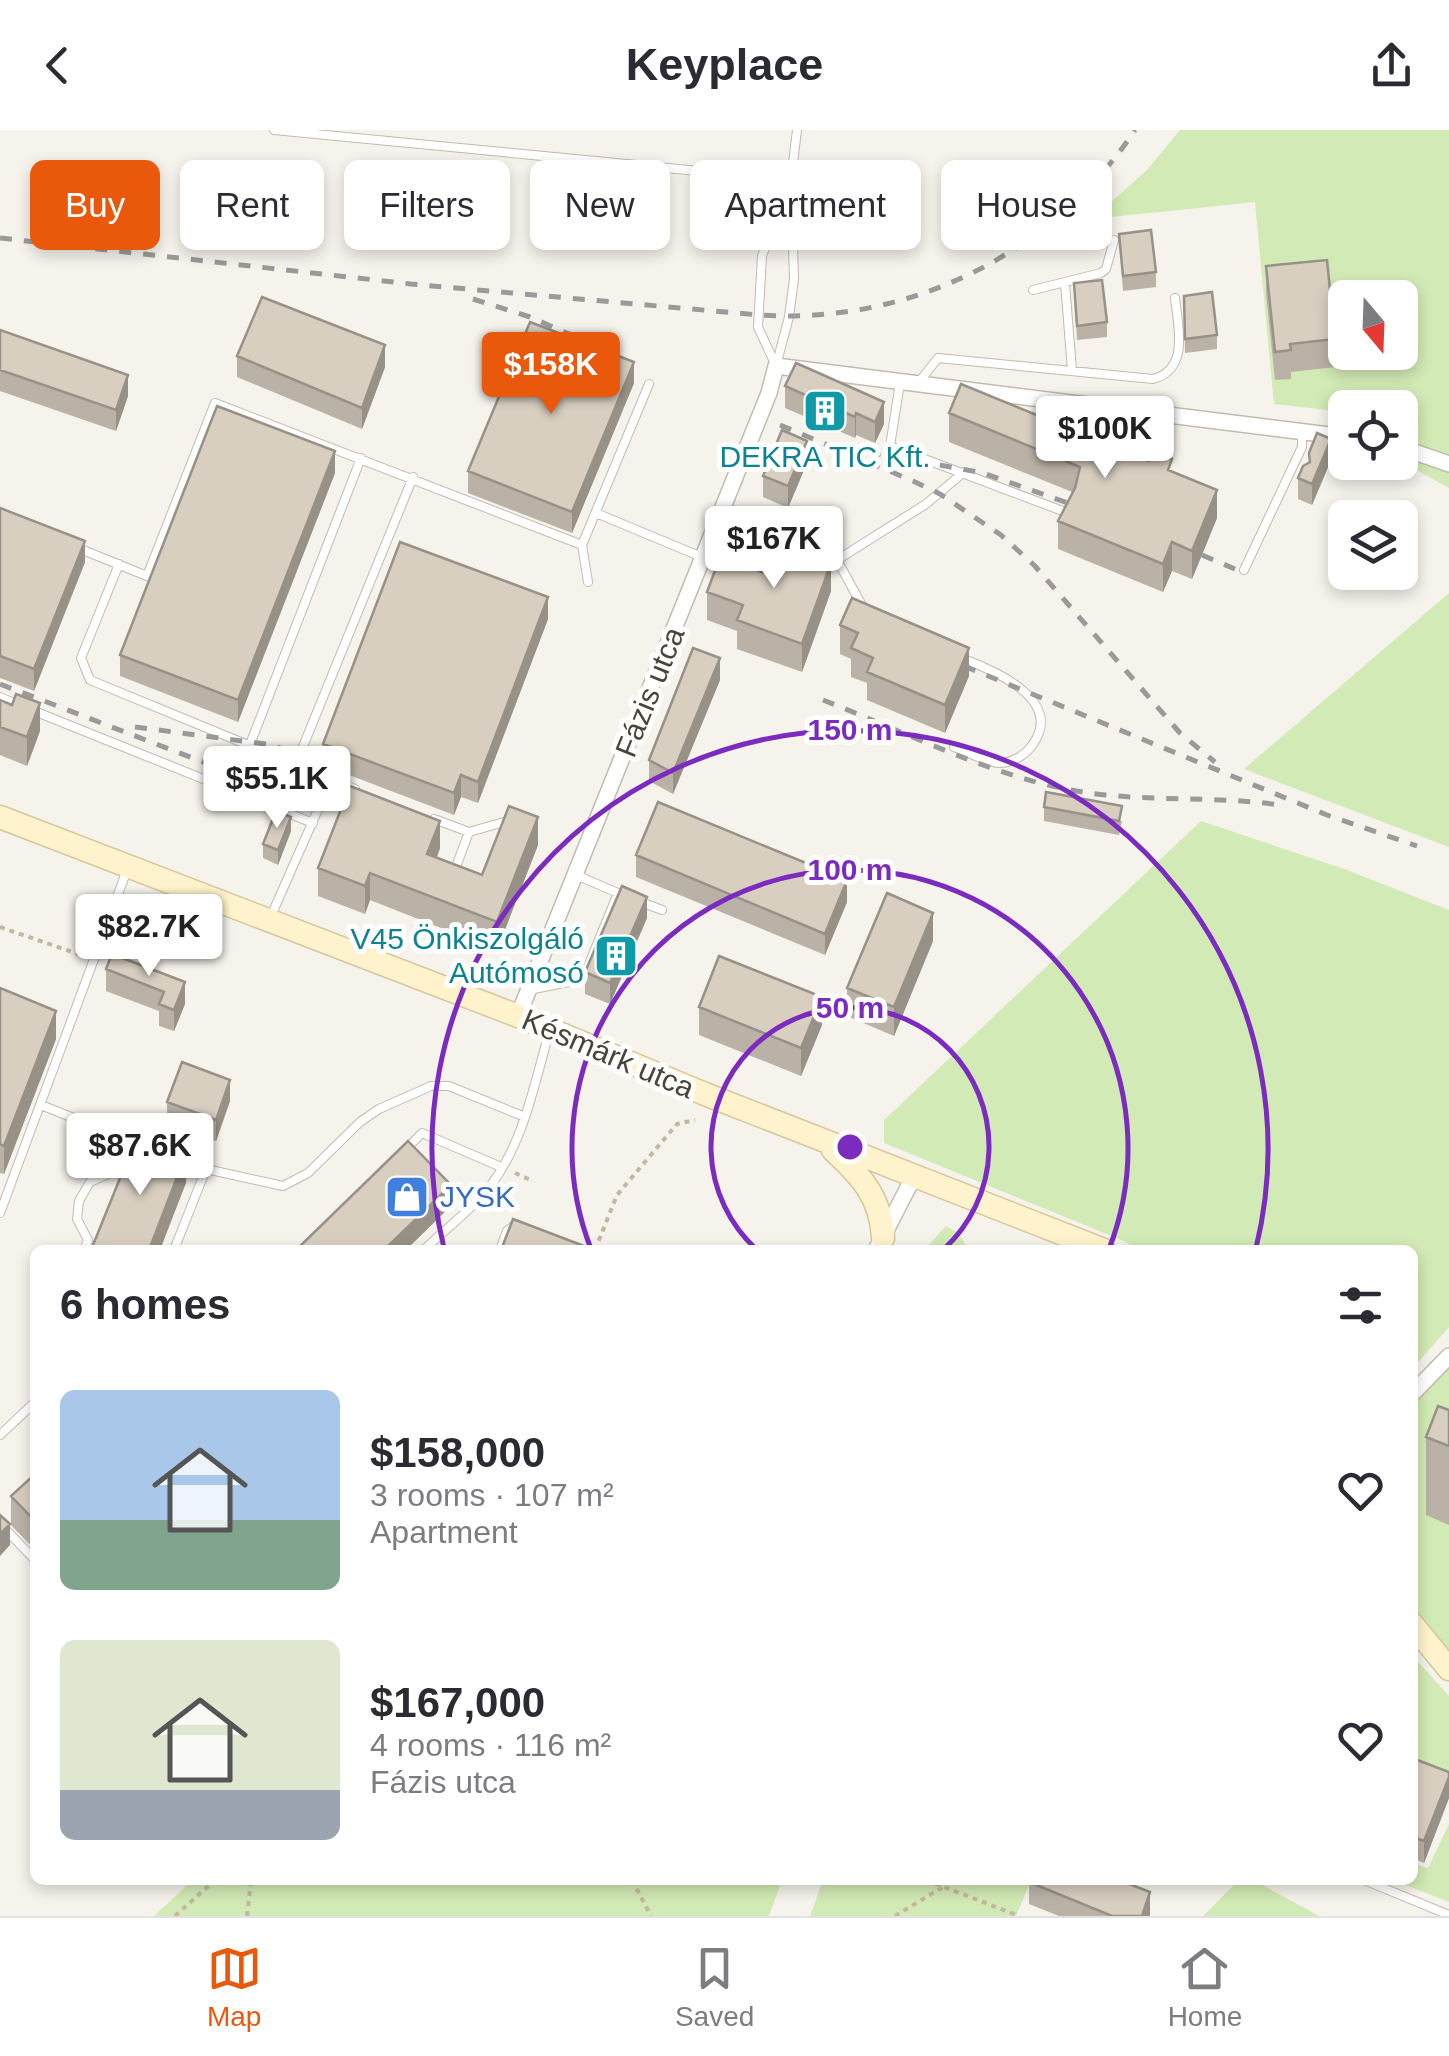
<!DOCTYPE html>
<html lang="en">
<head>
<meta charset="utf-8">
<style>
  body { margin:0; font-family:Arial,sans-serif; background:#f7f7f7; color:#2b2b33; height:100vh; display:flex; flex-direction:column; font-size:38px; white-space:nowrap }
  * { box-sizing:border-box; margin:0 }
  p { font-size:32px; color:#7c7c81 }
  .icon { flex:none; width:55px; height:55px; fill:none; stroke:currentColor; stroke-width:2; stroke-linecap:round; stroke-linejoin:round }
  .map { position:relative; flex:1; overflow:hidden }
  .drawer { position:absolute; left:30px; top:1115px; width:1388px; height:640px; display:flex; flex-direction:column; background:#fff; border-radius:15px; box-shadow:0 5px 15px #0003 }
  .drawer>* { flex:none }
  .top-card { position:absolute; left:30px; top:30px; width:1390px; height:90px; display:flex; gap:20px }
  .needle { width:65px; rotate:161deg }
  .tools { position:absolute; left:1328px; top:150px; display:grid; gap:20px }
  .tools a { display:grid; place-items:center; width:90px; height:90px; border-radius:15px; background:#fff; box-shadow:0 5px 15px #0003; font-size:50px }
  .price { position:absolute; translate:-50% -85px; padding:0 22px; border-radius:10px; background:#fff; color:#222; font-size:32px; line-height:65px; filter:drop-shadow(0 2px 5px #0008) }
  .price::after { content:''; position:absolute; left:50%; top:60px; width:30px; height:22px; margin-left:-15px; background:inherit; clip-path:polygon(0 0,100% 0,50% 100%) }
  .price.on { background:#ea580c; color:#fff }
  ul { padding:0; list-style:none }
  li { display:flex; align-items:center; gap:30px; height:250px; padding:0 30px }
  li span { display:grid; place-items:center; flex:none; width:280px; height:200px; border-radius:15px; color:#555 }
  li>.icon { margin-inline-start:auto }
  span .icon { width:120px; height:120px; fill:#fffc; stroke-width:1 }
  li b { font-size:42px }
  h2 { display:flex; justify-content:space-between; align-items:center; height:120px; padding:0 30px; font-size:42px }
  .pill { padding:0 35px; border-radius:15px; background:#fff; box-shadow:0 5px 15px #0003; font-size:35px; line-height:90px }
  .pill.on { background:#ea580c; color:#fff }
  header { display:flex; justify-content:space-between; align-items:center; height:130px; padding:0 30px; background:#fff; font-size:45px; font-weight:700 }
  .menu { display:flex; justify-content:space-around; align-items:center; height:140px; border-top:2px solid #e1e1e2; background:#fff; font-size:28px; color:#7c7c81 }
  .menu a { display:grid; justify-items:center; gap:5px }
  .menu .on { color:#ea580c }
  .map>svg:first-child { display:block }
  .green { fill:#d2eab5; fill-rule:evenodd }
  .lines { fill:none; stroke-linecap:round; stroke-linejoin:round }
  .lane-casing { stroke:#c2bbae; stroke-width:10 }
  .street-casing { stroke:#c2bbae; stroke-width:18 }
  .secondary-casing { stroke:#d6c79b; stroke-width:25 }
  .path { stroke:#c4b79f; stroke-width:4; stroke-dasharray:5 5; stroke-linecap:butt }
  .lane { stroke:#fff; stroke-width:8 }
  .street { stroke:#fff; stroke-width:15 }
  .secondary { stroke:#fff3cd; stroke-width:22 }
  .rail { stroke:#9a9a9a; stroke-width:5; stroke-dasharray:12 12; stroke-linecap:butt }
  .wall { fill:#bab2a6 }
  .shaded-wall { fill:#979187 }
  .building { fill:#d8cfc1; stroke:#979187; stroke-width:2.5 }
  .ring { fill:none; stroke:#7b2cbf; stroke-width:5 }
  .labels { text-anchor:middle; stroke-width:10; stroke-linejoin:round; paint-order:stroke }
  .culture-label { font-size:30px; fill:#0d838f; stroke:#fff }
  .street-label { font-size:30px; fill:#4b4439; stroke:#fff }
  .shop-label { font-size:30px; fill:#366cbe; stroke:#fff; text-anchor:start }
  .centre { fill:#7b2cbf; stroke:#fff; stroke-width:5 }
  .ring-label { font-size:30px; text-anchor:middle; font-weight:bold; fill:#7b2cbf; stroke:#fff; stroke-width:10; stroke-linejoin:round; paint-order:stroke }
</style>
</head>
<body>
<header><svg class="icon" aria-label="back" viewBox="0 0 24 24"><path d="M15 5l-7 7 7 7"/></svg>Keyplace<svg class="icon" aria-label="share" viewBox="0 0 24 24"><path d="M12 15V3M7 8l5-5 5 5M5 13v7h14v-7"/></svg></header>
<div class="map">
<svg width="1449" height="1786" viewBox="0 0 1449 1786">
  <rect width="100%" height="100%" fill="#f6f3ec"/>
  <path class="green" d="M1180,0H1449V358L1400,331V278H1345V282L1274,274L1255,72L1092,89L1147,40ZM1345,168H1400V222H1345Z
    M1449,463V717L1244,639Z
    M1201,691L1347,740L1449,780V1197L1413,1238L1412,1120H1137L1124,1111L884,1013V990Z
    M946,1096L958,1103L969,1120H924Z
    M1449,1226V1519L1413,1487L1412,1264Z
    M1412,1525L1449,1566V1659L1413,1642Z
    M1449,1694V1772L1393,1750H1412L1413,1733L1428,1738Z
    M193,1750H782L769,1786H154Z
    M823,1750H1031L1016,1786H810Z
    M1239,1750H1253L1319,1786H1203Z"/>
  <g class="lines">
    <defs>
      <path id="lane" d="M274,0L791,50
        M1065,153L1072,240
        M1033,160L1101,143L1106,139L1114,110
        M776,236L789,187L794,149L791,50L797,0
        M776,236L758,197L762,126L789,55
        M919,252L938,228L1153,249C1190,239 1178,197 1175,168
        M900,253L890,316L1068,383
        M596,383L704,428
        M78,418L147,446L215,273L582,415
        M119,434L81,528L90,550L355,659
        M1244,440L1302,317V302
        M588,452L582,415L649,254
        M864,479L837,430L926,374L964,342
        M0,567L21,576
        M34,581L313,693
        M249,617L361,328
        M954,617C968,622 984,632 999,633C1012,633 1026,625 1033,614C1064,570 995,541 964,529
        M295,636L413,347
        M434,689L469,702L511,690
        M454,742L469,702
        M641,772L662,780
        M271,786L331,650
        M529,860L583,849L618,763L576,745
        M41,975L144,1016
        M407,1018L422,1003L501,1037
        M180,1030L206,1039L283,1056L308,1043L360,992L379,979L431,956H449L525,987
        M0,1083L127,740
        M84,1120L88,1110L77,1089L79,1071L90,1052L121,1038L132,1019
        M174,1120L206,1039
        M424,1120C445,1099 473,1079 491,1055C524,1011 534,955 549,903
        M500,1120L507,1101L515,1095
        M0,1305L35,1272
        M7,1401L35,1430
        M1364,1750L1449,1785"/>
      <path id="street" d="M1400,317L1449,334
        M518,886L769,263L776,236L1345,307
        M876,1120L914,1046
        M1412,1264L1449,1226"/>
      <path id="secondary" d="M0,687L518,886L705,964L1104,1120
        M833,1020C861,1046 881,1067 883,1108
        M1412,1494L1449,1539"/>
    </defs>
    <use href="#lane" class="lane-casing"/>
    <use href="#street" class="street-casing"/>
    <use href="#secondary" class="secondary-casing"/>
    <path class="path" d="M0,797L81,825
      M515,1043L533,1051
      M595,1120L617,1065L677,994L695,990
      M632,1750L651,1786
      M926,1750L1019,1786
      M175,1786L215,1750
      M247,1786L251,1750
      M895,1786L943,1757"/>
    <use href="#lane" class="lane"/>
    <use href="#street" class="street"/>
    <use href="#secondary" class="secondary"/>
    <path class="rail" d="M0,108L411,154L759,185C908,195 1052,125 1135,0
      M473,169L530,187L585,211
      M780,295L913,351L940,364L1001,405L1034,435L1180,603L1215,632
      M869,322L983,343L1076,376
      M1202,425L1235,439
      M942,527L1327,685L1417,716
      M0,554L281,662
      M823,570C900,600 986,643 1066,659C1139,674 1213,664 1286,676
      M135,597L266,614L322,630"/>
  </g>
  <path class="wall" d="M1119,104L1156,142V157L1123,161Z
    M1266,136L1335,209V237L1291,242V249L1275,250L1266,164Z
    M1074,153L1107,192V207L1077,210Z
    M1184,166L1217,205V219L1185,223Z
    M0,200L128,266L116,301L0,261Z
    M237,226L385,237L362,299L237,247Z
    M634,253L572,403L468,363V341Z
    M785,256L884,294L875,313L856,305L855,308L785,278Z
    M949,283L1172,342L1217,388L1192,449L1172,441L1163,462L1058,419V391L1072,362L949,312Z
    M1309,323L1331,330L1312,375L1298,369V348L1309,333Z
    M807,333L788,378L763,367V346Z
    M335,343L238,592L120,546V525Z
    M0,378L85,432L34,561L0,548Z
    M768,444L831,461L802,542L737,519V501L707,490V462Z
    M548,489L478,673L461,667L454,685L323,635V614Z
    M840,495L969,546L945,603L867,570V553L851,547V529L840,524Z
    M720,550L673,664L649,651V630Z
    M0,570L40,601L27,636L0,625Z
    M1044,677L1122,691L1119,705L1044,691Z
    M291,701L278,735L263,728V714Z
    M538,715L497,820L370,770L365,784L318,766V738L440,718L437,728L482,745Z
    M636,725L847,772L825,825L636,747Z
    M647,788L610,874L585,864V842Z
    M933,811L894,906L847,886V858Z
    M112,824L185,874L174,901L159,896V881L106,861V839Z
    M0,858L56,909L4,1044L0,1043Z
    M699,877L822,895L801,946L699,905Z
    M230,971L216,1011L167,994V972Z
    M1449,1280V1395L1426,1385V1307Z
    M35,1344V1420L11,1395V1366Z
    M1412,1628L1449,1642V1668L1424,1733L1412,1728Z
    M1029,1752L1150,1784V1786H1059L1029,1774Z"/>
  <path class="shaded-wall" d="M385,215V237L362,299V278Z
    M634,232V253L572,403V382Z
    M128,245V266L116,301V280Z
    M884,272V294L875,313V292Z
    M856,283V305L855,308V287Z
    M1331,309V330L1312,375V354Z
    M807,311V333L788,378V356Z
    M335,321V343L238,592V570Z
    M1217,360V388L1192,449V421Z
    M85,411V432L34,561V539Z
    M1172,412V441L1163,462V434Z
    M831,433V461L802,542V514Z
    M548,467V489L478,673V652Z
    M969,518V546L945,603V575Z
    M720,528V550L673,664V643Z
    M40,573V601L27,636V607Z
    M461,645V667L454,685V663Z
    M291,687V701L278,735V720Z
    M538,687V715L497,820V792Z
    M440,691V718L427,752V724Z
    M370,743V770L365,784V756Z
    M847,750V772L825,825V804Z
    M647,767V788L610,874V853Z
    M933,783V811L894,906V877Z
    M185,852V874L174,901V880Z
    M822,867V895L801,946V918Z
    M56,881V909L4,1044V1016Z
    M230,950V971L216,1011V990Z
    M186,1024V1053L160,1120H149Z
    M451,1055V1076L406,1120H384Z
    M10,1394V1415L0,1426V1404Z
    M1449,1647V1668L1424,1733V1711Z
    M1150,1762V1786H1142Z"/>
  <path class="building" d="M1151,100L1156,142L1123,146L1119,104Z
    M1327,130L1335,209L1290,214L1291,220L1275,222L1266,136Z
    M1102,150L1107,192L1077,196L1074,153Z
    M1212,162L1217,205L1185,209L1184,166Z
    M262,167L385,215L362,278L237,226Z
    M530,192L634,232L572,382L468,341Z
    M0,200L128,245L116,280L0,240Z
    M796,233L884,272L875,292L856,283L855,287L785,256Z
    M961,254L1149,331L1153,322L1172,329L1168,340L1217,360L1192,421L1172,412L1163,434L1058,391L1075,358L1080,337L949,283Z
    M217,276L335,321L238,570L120,525Z
    M782,300L807,311L788,356L763,346Z
    M1317,303L1331,309L1312,354L1298,348L1303,336L1310,332L1309,323Z
    M0,378L85,411L34,539L0,526Z
    M400,412L548,467L478,652L461,645L454,663L323,614Z
    M779,413L831,433L802,514L737,490L743,475L707,462L720,427L768,444Z
    M852,468L969,518L945,575L867,542L873,528L851,518L858,503L840,495Z
    M693,518L720,528L673,643L649,630Z
    M16,564L40,573L27,607L0,597V570L12,575Z
    M350,656L440,691L427,724L482,745L509,676L538,687L497,792L370,743L365,756L318,738Z
    M1046,662L1122,676L1119,691L1044,677Z
    M658,672L847,750L825,804L636,725Z
    M276,681L291,687L278,720L263,714Z
    M622,756L647,767L610,853L585,842Z
    M887,763L933,783L894,877L847,858Z
    M112,824L185,852L174,880L159,874L164,862L106,839Z
    M719,826L822,867L801,918L699,877Z
    M0,858L56,881L4,1016L0,1014Z
    M182,932L230,950L216,990L167,972Z
    M137,1006L186,1024L149,1120H91Z
    M408,1011L451,1055L384,1120H296Z
    M513,1089L592,1119L591,1120H501Z
    M1438,1276L1449,1280V1316L1426,1307Z
    M35,1344V1391L11,1366Z
    M0,1385L10,1394L0,1404Z
    M1412,1628L1449,1642V1647L1424,1711L1412,1707Z
    M1030,1750H1119L1150,1762L1142,1786H1112L1029,1752Z"/>
  <g class="ring">
    <path d="M756 1119A139 139 0 1 1 944 1119"/>
    <path d="M591 1119A278 278 0 1 1 1109 1119"/>
    <path d="M444 1118A418 418 0 1 1 1256 1118"/>
  </g>
  <defs>
    <symbol id="building-square" viewBox="-11 -11 22 22"><rect x="-9" y="-9" width="18" height="18" rx="4" fill="#0f9aa8" stroke="#fff"/><path d="M-4-6H4V6H1V3H-1V6H-4ZM-2.5-4.3h1.7v1.8h-1.7ZM.8-4.3h1.7v1.8H.8ZM-2.5-1h1.7V.8h-1.7ZM.8-1h1.7V.8H.8Z" fill="#fff"/></symbol>
    <symbol id="shop-square" viewBox="-11 -11 22 22"><rect x="-9" y="-9" width="18" height="18" rx="4" fill="#3f7fe0" stroke="#fff"/><path d="M-5-2.5h2.3a2.7 3.5 0 0 1 5.4 0H5L5.5 6h-11ZM-1.5-2.5h3a1.5 2.3 0 0 0-3 0Z" fill="#fff"/></symbol>
  </defs>
  <g fill-rule="evenodd">
    <use href="#building-square" x="800" y="256" width="50" height="50"/>
    <use href="#building-square" x="591" y="801" width="50" height="50"/>
    <use href="#shop-square" x="382" y="1042" width="50" height="50"/>
  </g>
  <g class="labels">
    <g class="culture-label">
      <text x="825" y="337">DEKRA TIC Kft.</text>
      <text x="584" y="819" text-anchor="end">V45 Önkiszolgáló<tspan x="584" dy="34">Autómosó</tspan></text>
    </g>
    <g class="street-label">
      <text transform="translate(650 562) rotate(-68)" y="10">Fázis utca</text>
      <text transform="translate(608 924) rotate(23)" y="10">Késmárk utca</text>
    </g>
    <g class="shop-label">
      <text x="440" y="1077">JYSK</text>
    </g>
  </g>
  <circle cx="850" cy="1017" r="15" class="centre"/>
  <g class="ring-label">
    <text x="850" y="610">150 m</text>
    <text x="850" y="750">100 m</text>
    <text x="850" y="888">50 m</text>
  </g>
</svg>
<div class="tools">
<a><svg class="needle" viewBox="-14 -14 28 28"><path d="M0-13l5 13h-10z" fill="#e53935"/><path d="M0 13l5-13h-10z" fill="#7c7c81"/></svg></a>
<a><svg class="icon" aria-label="locate" viewBox="0 0 24 24"><circle cx="12" cy="12" r="6"/><path d="M12 2v4M12 18v4M2 12h4M18 12h4"/></svg></a>
<a><svg class="icon" aria-label="layers" viewBox="0 0 24 24"><path d="M12 4l9 5-9 5-9-5zM3 14l9 5 9-5"/></svg></a>
</div>
<b class="price on" style="left:551px;top:287px">$158K</b>
<b class="price" style="left:1105px;top:351px">$100K</b>
<b class="price" style="left:774px;top:461px">$167K</b>
<b class="price" style="left:277px;top:701px">$55.1K</b>
<b class="price" style="left:149px;top:849px">$82.7K</b>
<b class="price" style="left:140px;top:1068px">$87.6K</b>
<div class="top-card">
<a class="pill on">Buy</a>
<a class="pill">Rent</a>
<a class="pill">Filters</a>
<a class="pill">New</a>
<a class="pill">Apartment</a>
<a class="pill">House</a>
</div>
<section class="drawer">
<h2>6 homes<svg class="icon" aria-label="filters" viewBox="0 0 24 24"><path d="M4 7h16M4 17h16"/><circle cx="9" cy="7" r="2"/><circle cx="15" cy="17" r="2"/></svg></h2>
<ul>
<li><span style="background:linear-gradient(#a9c7e8 65%,#7fa58c 0)"><svg class="icon" aria-label="home" viewBox="0 0 24 24"><path d="M3 11l9-7 9 7M6 9v11h12V9"/></svg></span><div><b>$158,000</b><p>3 rooms · 107 m²</p><p>Apartment</p></div><svg class="icon" aria-label="heart" viewBox="0 0 24 24"><path d="M12 20l-8-8c-3-5 5-10 8-4 3-6 11-1 8 4z"/></svg></li>
<li><span style="background:linear-gradient(#dfe7d0 75%,#9aa5b1 0)"><svg class="icon" aria-label="home" viewBox="0 0 24 24"><path d="M3 11l9-7 9 7M6 9v11h12V9"/></svg></span><div><b>$167,000</b><p>4 rooms · 116 m²</p><p>Fázis utca</p></div><svg class="icon" aria-label="heart" viewBox="0 0 24 24"><path d="M12 20l-8-8c-3-5 5-10 8-4 3-6 11-1 8 4z"/></svg></li>
</ul>
</section>
</div>
<nav class="menu">
<a class="on"><svg class="icon" aria-label="map" viewBox="0 0 24 24"><path d="M3 6l6-2 6 2 6-2v14l-6 2-6-2-6 2zM9 4v14M15 6v14"/></svg>Map</a>
<a><svg class="icon" aria-label="saved" viewBox="0 0 24 24"><path d="M7 4h10v16l-5-4-5 4z"/></svg>Saved</a>
<a><svg class="icon" aria-label="home" viewBox="0 0 24 24"><path d="M3 11l9-7 9 7M6 9v11h12V9"/></svg>Home</a>
</nav>
</body>
</html>
